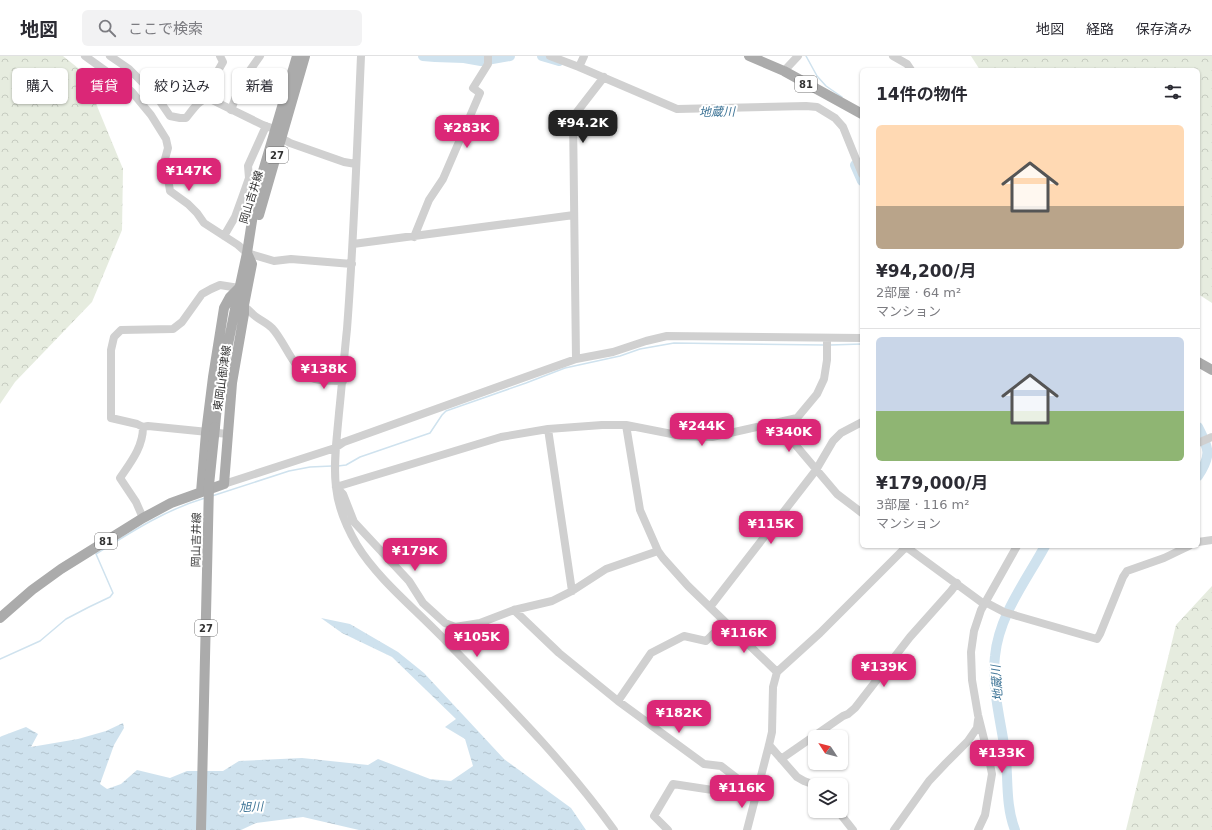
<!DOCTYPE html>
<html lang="ja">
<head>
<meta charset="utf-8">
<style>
  body { margin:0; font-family:"DejaVu Sans","Noto Sans JP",sans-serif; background:#f2f2f3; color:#2b2b33; height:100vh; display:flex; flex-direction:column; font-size:15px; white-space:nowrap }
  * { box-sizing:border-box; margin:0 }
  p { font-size:13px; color:#7c7c81 }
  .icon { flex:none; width:22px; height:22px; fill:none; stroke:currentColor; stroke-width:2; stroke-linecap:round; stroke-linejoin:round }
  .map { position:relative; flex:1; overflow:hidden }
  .side { position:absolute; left:860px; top:12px; width:340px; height:480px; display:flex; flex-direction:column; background:#fff; border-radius:6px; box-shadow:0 1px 3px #0004 }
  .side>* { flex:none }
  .top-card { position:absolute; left:12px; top:12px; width:380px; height:36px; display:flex; gap:8px }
  .needle { width:26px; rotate:306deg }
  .tools { position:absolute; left:808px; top:674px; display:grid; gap:8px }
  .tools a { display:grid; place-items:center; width:40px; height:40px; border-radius:6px; background:#fff; box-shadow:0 1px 3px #0004; font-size:20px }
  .price { position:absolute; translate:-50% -34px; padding:0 9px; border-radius:8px; background:#db2777; color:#fff; font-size:13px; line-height:26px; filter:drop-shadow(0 1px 2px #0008) }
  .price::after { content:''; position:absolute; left:50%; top:24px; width:12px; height:9px; margin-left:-6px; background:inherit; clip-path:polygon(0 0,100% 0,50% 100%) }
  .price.current { background:#222; color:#fff }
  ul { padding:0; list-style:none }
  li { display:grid; align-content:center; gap:8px; height:212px; padding:0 16px }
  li+li { border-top:1px solid #e1e1e2 }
  li span { display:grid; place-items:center; height:124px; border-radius:6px; color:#555 }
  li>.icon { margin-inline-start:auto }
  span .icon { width:72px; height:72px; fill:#fffc; stroke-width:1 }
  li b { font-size:17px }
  h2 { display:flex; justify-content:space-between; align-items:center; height:48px; padding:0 16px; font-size:17px }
  .pill { padding:0 14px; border-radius:6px; background:#fff; box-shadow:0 1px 3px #0004; font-size:14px; line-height:36px }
  .pill.current { background:#db2777; color:#fff }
  header { display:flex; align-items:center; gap:24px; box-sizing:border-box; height:56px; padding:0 20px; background:#fff; border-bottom:1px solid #e1e1e2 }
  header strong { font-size:19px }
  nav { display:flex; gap:22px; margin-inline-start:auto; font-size:14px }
  .search { width:280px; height:36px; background:#f2f2f3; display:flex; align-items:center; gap:10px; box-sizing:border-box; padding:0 14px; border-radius:6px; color:#7c7c81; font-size:15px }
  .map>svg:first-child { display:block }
  .forest { fill:url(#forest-crowns) }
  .water { fill:url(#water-ripples) }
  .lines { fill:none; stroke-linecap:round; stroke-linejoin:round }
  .stream { stroke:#cfe2ee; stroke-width:1.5 }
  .river { stroke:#cfe2ee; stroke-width:10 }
  .minor { stroke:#d0d0d0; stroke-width:8 }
  .major { stroke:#ababab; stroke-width:10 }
  .major-bridge { stroke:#ababab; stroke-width:10 }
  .labels { text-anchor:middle; stroke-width:4; stroke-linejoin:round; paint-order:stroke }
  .shield { fill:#fff; stroke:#707070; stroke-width:1 }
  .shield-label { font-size:10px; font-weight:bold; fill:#333 }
  .street-label { font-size:11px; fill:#333; stroke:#fff }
  .water-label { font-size:12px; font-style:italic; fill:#3f7597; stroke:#fff }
</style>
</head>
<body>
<header>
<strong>地図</strong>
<div class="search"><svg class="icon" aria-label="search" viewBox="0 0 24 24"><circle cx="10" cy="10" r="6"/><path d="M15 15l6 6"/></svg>ここで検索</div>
<nav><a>地図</a><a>経路</a><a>保存済み</a></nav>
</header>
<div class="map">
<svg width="1212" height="774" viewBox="0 0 1212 774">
  <defs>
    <pattern id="forest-crowns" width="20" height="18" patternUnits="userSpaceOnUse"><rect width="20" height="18" fill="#e6ecdf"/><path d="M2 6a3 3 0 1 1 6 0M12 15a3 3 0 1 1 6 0" fill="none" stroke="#c6cbc0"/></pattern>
    <pattern id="water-ripples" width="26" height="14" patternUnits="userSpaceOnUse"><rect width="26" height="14" fill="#cfe2ee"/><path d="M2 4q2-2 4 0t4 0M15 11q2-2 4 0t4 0" fill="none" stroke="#b2c2cd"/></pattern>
  </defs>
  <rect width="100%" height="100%" fill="#fff"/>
  <path class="forest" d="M0,0H63L83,16L123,113L122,174L92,246L15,326L0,348Z
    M971,0H1212V247L1198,238V14H980Z
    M1212,530V774H1126L1176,569Z"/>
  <path class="water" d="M321,562L350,568L398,596L424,617L504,703L571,752L586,774H359L303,761L256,767L241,774H0V681L2,680L26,671L38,678L31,691L78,683L106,675L123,667L124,672L114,689L100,728L107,733L121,728L137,714L170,722L187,715H223L239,705L302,702L368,709L378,703L430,723L451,725L473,710L465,683L445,671L456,663L392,601L342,577Z"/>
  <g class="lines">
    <path class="stream" d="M806,0L817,20L826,30L842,41
      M830,289L862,288
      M338,410L346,409L360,401L430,377L442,359L446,355L526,327L565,312L620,300L640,293L674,287L824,289
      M212,440L289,415L310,411L332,410
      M0,603L40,585L66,563L89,551L110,541L113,537L96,498C131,476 165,454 205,442"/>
    <path class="river" d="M423,0L435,1L464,2L481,5L510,0
      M542,0L559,5
      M855,109L862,125
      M1198,371C1209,393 1212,399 1198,420
      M1015,774C1006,751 1008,726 1006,702C1002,669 991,633 995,600C999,559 1026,525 1045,490"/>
    <path class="minor" d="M85,0L117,23L132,36L151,59L166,83L168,92L165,103L170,135L188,148L197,157L204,167L238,189L247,197L274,205L291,203L352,208
      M110,0L129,13L157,41L170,60L180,62H186C192,55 200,41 210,43L263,69L280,75
      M361,0C357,91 354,182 347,273C344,301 342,329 339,357C337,381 333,407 336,431C338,451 347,472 357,489C377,522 414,552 441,580C501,642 563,703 614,774
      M550,0L579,11L677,53L806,50L817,51L835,62L843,71L862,118
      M893,0L907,8L911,14
      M579,11L584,0
      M784,15L798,0
      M206,42L207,34L223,6L220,0
      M231,54L241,27L260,0
      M276,79L290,87L344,106L356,108
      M224,180L235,161L243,139L249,122L248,110L266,70
      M414,181L429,144L443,123L480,37L473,32L488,8V0
      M353,188L574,159
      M240,249C246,250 250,256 255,260C260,264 267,267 272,272C286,287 292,313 312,322C321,326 333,324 343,325
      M576,303L573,61L604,21
      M777,367L837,438L862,457
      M626,369L640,454L658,495L663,502L688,530L777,616
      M143,371C143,391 131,406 120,422L136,446L143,462
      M548,373L572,535
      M228,378L148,370L143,371L137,368L111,362V294L114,281L121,274L173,273L182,266L202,238L211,233L220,229L239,232
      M1198,387L1212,381
      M224,428L335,392L344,386L576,303L613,296L646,285L667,280L862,282
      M336,431L501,381L548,373L602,369H626L682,380L712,381L797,362L817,338L824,323L827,304V282
      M336,431L343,438L354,466L409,525L423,547L445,567L455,571L480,567L514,554L552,545L572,535L606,513L658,495
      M1198,486L1212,484
      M905,490L984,548
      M985,546L1004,556L1017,560L1097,583L1100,578L1123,521L1127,515L1164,502L1189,490
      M710,551L816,414L833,385L841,377L862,366
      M514,554L559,597L618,645L704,708L721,710L756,737
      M618,645L651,597L684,580L706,585L725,566
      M769,689L797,721L804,725L815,729
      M781,703L843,660L848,658L855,652L910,581L951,535L957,527
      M838,755L853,774
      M668,774L654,760L673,728L719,735L731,718
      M747,774L769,689L772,676L773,631L777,616L820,577L907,490
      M894,774L929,725L946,707L968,685L977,672L978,664
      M978,774L985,759L992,718L989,703L978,659L972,624L971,596L974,575L981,554L1017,490"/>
    <path class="major" d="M749,0L784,15L862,58
      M259,159L305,0
      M1198,306L1212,314
      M215,371L218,339L236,248L247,197L256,139L297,0
      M201,436L206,377L213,321L224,252L230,241L239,232
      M0,562L32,534L61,513L143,462L171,447L224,428L232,327L244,258V249L252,208L247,197"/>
    <path class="major-bridge" d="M201,774L209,429L215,371"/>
  </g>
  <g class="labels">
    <g class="shield">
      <rect x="795" y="20" width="22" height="16" rx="3"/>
      <rect x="266" y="91" width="22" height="16" rx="3"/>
      <rect x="95" y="477" width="22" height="16" rx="3"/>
      <rect x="195" y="564" width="22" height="16" rx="3"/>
    </g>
    <g class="shield-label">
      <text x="806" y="32">81</text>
      <text x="277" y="103">27</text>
      <text x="106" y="489">81</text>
      <text x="206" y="576">27</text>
    </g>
    <g class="street-label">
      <text transform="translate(251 141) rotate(-73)" y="4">岡山吉井線</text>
      <text transform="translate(222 322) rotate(-82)" y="4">東岡山御津線</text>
      <text transform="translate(196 484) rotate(-89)" y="4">岡山吉井線</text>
    </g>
    <g class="water-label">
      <text transform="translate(717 56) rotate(-1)" y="4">地蔵川</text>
      <text transform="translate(997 627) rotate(-94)" y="4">地蔵川</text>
      <text transform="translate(251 751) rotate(-2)" y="4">旭川</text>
    </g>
  </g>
</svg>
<div class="tools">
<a><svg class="needle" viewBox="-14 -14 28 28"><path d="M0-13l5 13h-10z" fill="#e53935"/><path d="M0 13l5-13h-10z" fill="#7c7c81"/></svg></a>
<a><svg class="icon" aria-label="layers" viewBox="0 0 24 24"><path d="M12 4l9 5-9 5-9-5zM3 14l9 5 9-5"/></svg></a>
</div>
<b class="price current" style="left:583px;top:88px">¥94.2K</b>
<b class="price" style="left:467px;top:93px">¥283K</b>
<b class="price" style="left:189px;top:136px">¥147K</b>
<b class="price" style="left:324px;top:334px">¥138K</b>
<b class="price" style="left:702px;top:391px">¥244K</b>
<b class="price" style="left:789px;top:397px">¥340K</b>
<b class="price" style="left:771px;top:489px">¥115K</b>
<b class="price" style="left:415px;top:516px">¥179K</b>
<b class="price" style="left:744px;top:598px">¥116K</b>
<b class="price" style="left:477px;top:602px">¥105K</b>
<b class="price" style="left:884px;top:632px">¥139K</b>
<b class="price" style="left:679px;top:678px">¥182K</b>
<b class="price" style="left:1002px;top:718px">¥133K</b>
<b class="price" style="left:742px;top:753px">¥116K</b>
<div class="top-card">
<a class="pill">購入</a>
<a class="pill current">賃貸</a>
<a class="pill">絞り込み</a>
<a class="pill">新着</a>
</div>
<section class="side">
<h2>14件の物件<svg class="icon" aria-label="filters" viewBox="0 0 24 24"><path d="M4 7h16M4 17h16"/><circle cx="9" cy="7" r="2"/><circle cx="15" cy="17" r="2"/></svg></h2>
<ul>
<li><span style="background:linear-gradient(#ffd9b3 65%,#b9a48a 0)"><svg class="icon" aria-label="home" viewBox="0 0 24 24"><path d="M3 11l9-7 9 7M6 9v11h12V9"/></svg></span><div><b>¥94,200/月</b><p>2部屋 · 64 m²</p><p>マンション</p></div></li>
<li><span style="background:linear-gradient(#c9d6e8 60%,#8fb573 0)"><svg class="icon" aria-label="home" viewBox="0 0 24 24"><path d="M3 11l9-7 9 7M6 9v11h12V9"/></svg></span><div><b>¥179,000/月</b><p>3部屋 · 116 m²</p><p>マンション</p></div></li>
</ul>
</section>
</div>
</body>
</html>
